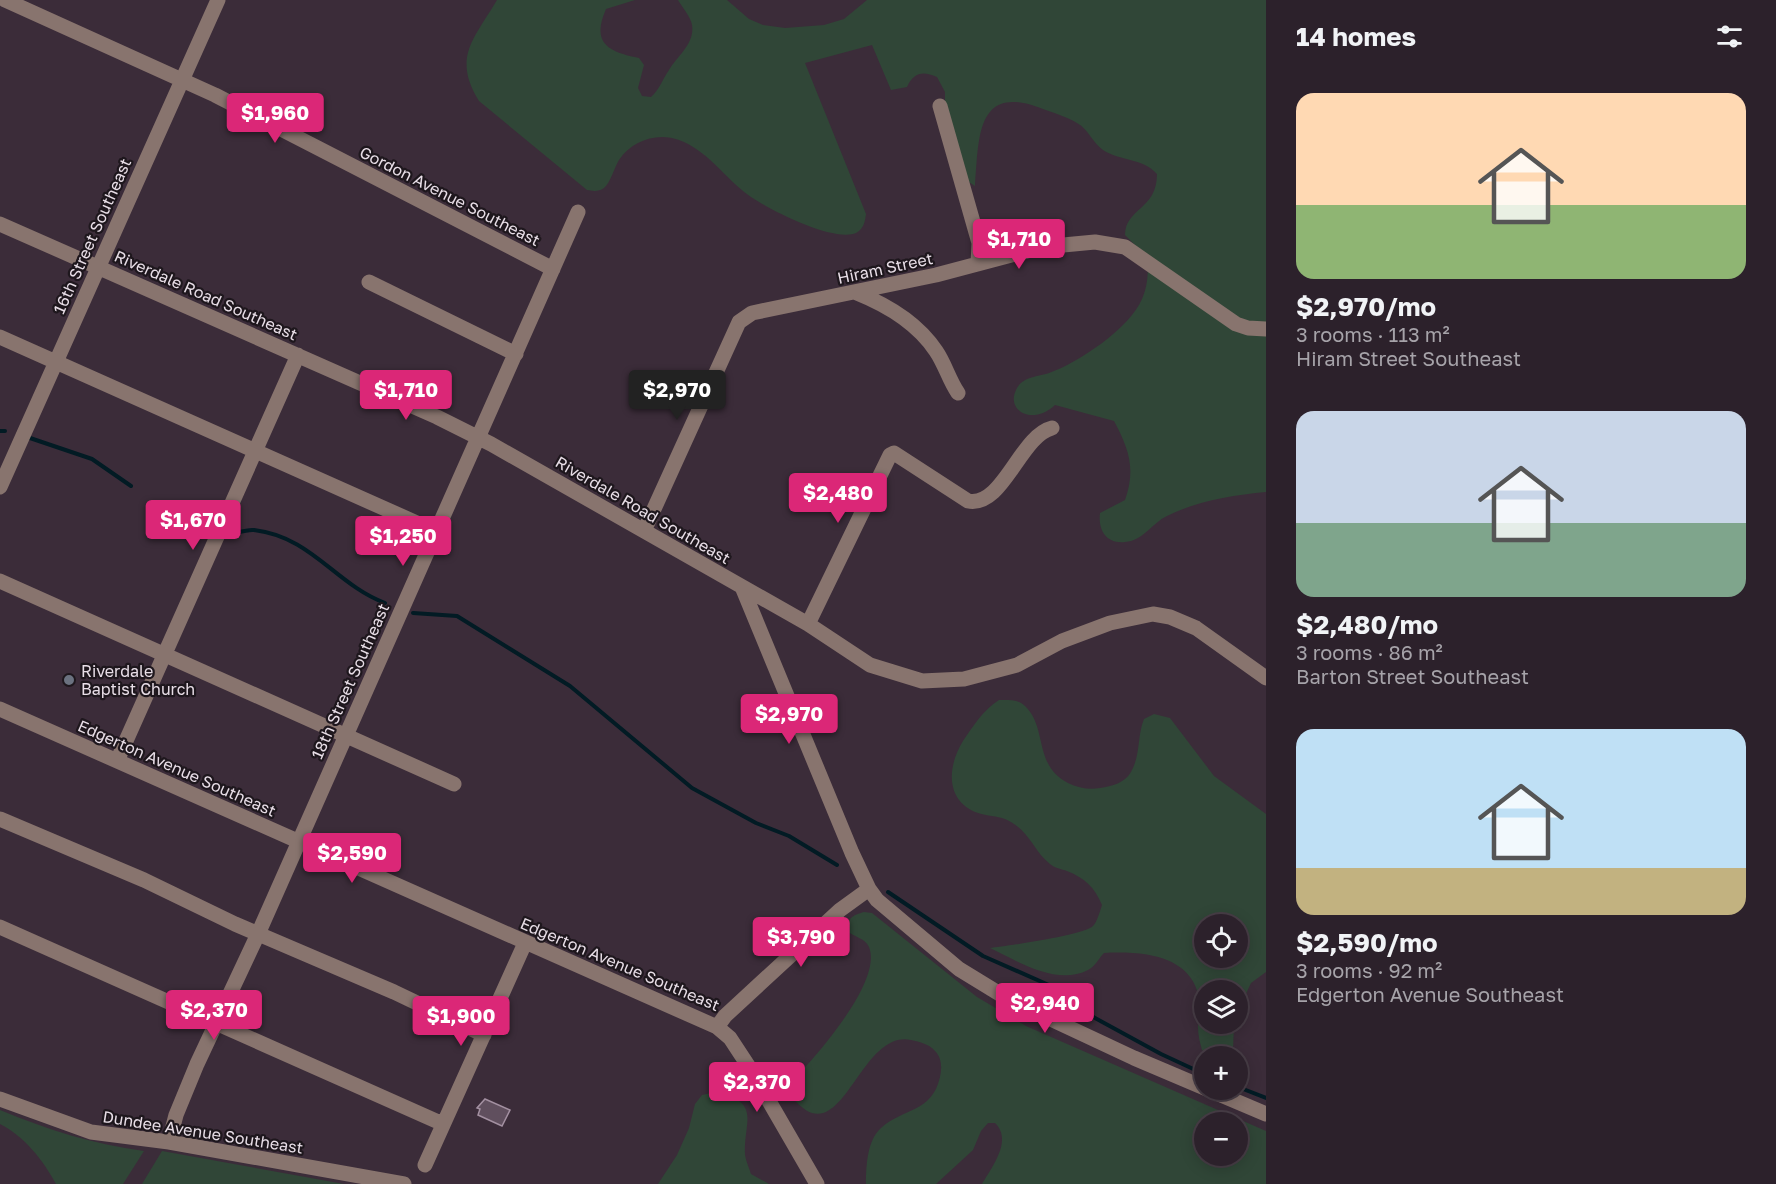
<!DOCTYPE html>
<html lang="en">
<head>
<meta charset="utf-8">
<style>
  body { margin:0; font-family:"Golos Text",sans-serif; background:#342933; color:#f1f3f6; height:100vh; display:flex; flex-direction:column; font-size:22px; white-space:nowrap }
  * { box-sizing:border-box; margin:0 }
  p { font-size:20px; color:#a6a3a9 }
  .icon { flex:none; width:33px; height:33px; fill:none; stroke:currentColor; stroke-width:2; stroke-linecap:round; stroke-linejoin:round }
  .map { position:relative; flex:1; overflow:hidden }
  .side { display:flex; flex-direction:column; background:#2c212b; width:510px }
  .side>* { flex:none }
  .controls { position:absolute; left:1194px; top:914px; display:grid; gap:12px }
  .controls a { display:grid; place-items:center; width:54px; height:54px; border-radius:50%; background:#2c212b; box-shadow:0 3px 15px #0003,0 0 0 2px #483e47; font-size:30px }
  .price { position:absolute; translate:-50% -51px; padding:0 14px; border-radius:6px; background:#db2777; color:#fff; font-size:20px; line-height:39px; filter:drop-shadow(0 2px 3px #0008) }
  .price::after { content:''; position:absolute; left:50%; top:36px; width:18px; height:14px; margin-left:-9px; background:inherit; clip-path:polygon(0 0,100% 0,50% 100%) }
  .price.active { background:#222; color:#fff }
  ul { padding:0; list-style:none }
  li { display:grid; align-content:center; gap:12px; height:318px; padding:0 30px }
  li span { display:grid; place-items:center; height:186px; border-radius:18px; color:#555 }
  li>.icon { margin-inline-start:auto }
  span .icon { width:108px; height:108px; fill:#fffc; stroke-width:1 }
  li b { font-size:26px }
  h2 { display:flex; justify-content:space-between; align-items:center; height:72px; padding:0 30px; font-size:26px }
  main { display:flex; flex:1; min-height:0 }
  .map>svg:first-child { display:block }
  .green { fill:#304637; fill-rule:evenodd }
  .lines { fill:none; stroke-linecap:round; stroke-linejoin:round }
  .stream { stroke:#021b24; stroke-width:4 }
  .building { fill:#604f5e; stroke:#a390a1; stroke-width:1.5 }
  .minor { stroke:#88746e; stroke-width:15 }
  .worship-dot { fill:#6b7280; stroke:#1e171d; stroke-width:2 }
  .labels { text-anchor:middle; stroke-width:4.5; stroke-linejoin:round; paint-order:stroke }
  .street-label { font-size:16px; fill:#e8dee7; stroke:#1e171d }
  .poi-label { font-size:16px; fill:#e8dee7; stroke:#1e171d; text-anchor:start }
</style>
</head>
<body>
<main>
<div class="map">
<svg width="1266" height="1184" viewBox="0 0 1266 1184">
  <rect width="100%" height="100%" fill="#3b2c39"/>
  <path class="green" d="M497,0H635L606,9C591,43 608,52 639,58L644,65L638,88L642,96L651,97C660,89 662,80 669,70C677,56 695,44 692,25C691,17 682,7 678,0H727L749,19L763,25L785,28L824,25L844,19L867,0H1266V492C1233,495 1197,501 1167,516C1152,523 1143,541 1125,542C1106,544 1098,530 1100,513L1125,500C1136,469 1129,449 1114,421L1055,405C1033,426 1004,411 1017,388C1024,376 1038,377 1049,373C1078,363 1130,328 1142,299C1148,286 1148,272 1148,258L1125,235C1125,208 1157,210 1157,174C1143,158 1120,161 1103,150C1093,143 1088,129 1077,123C1067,117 1054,113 1043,109C976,82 979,137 975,186L966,180L945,109V92L937,77C923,71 914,72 907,87L891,90L872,45L805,63L866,214C865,221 864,229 856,233C833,243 762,207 743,191C721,173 706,150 679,140C658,132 632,140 619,160C614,168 611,182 604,188C598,192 593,191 587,190L479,101C452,57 474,39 497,0Z
    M999,700C1008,700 1018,699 1025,706C1048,728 1033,765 1068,783C1078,788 1090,790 1100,788C1112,786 1125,783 1131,772C1141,754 1137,736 1144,719L1154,714L1170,718L1214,776L1266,814V972L1251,983L1238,1011V990H1204V1023H1234L1233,1051L1228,1056H1210L1202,1050C1200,1043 1198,1035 1198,1027C1198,1021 1200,1015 1200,1009C1199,955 1144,951 1104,953C1099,958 1095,967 1088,970C1057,986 1019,962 990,948C1007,946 1084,935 1093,926C1097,922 1100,911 1102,905C1095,888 1085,878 1067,871C1062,869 1054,868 1050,864C1033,851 1030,830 1005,819C997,816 987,816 978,813C945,801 947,767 963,741C974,725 983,710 999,700ZM1204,924H1238V957H1204Z
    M864,912L872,913L977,997L1026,1026L1266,1131V1184H982C992,1167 1013,1140 995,1123H988L981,1131L973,1150L936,1184H866C866,1167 867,1140 881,1128C903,1108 932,1113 940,1077C942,1068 942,1058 935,1051C929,1044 920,1042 911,1040C858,1029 842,1159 792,1097V1081C815,1058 883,981 869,947C865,938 854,937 847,931C847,918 853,915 864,912ZM1204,1122H1238V1155H1204Z
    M715,1092C763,1102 743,1122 745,1155C746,1161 749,1168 751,1174L769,1184H658L677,1155L689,1128L695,1104L702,1095Z
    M0,1110C48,1130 93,1144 144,1151L123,1184H56C43,1160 25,1137 0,1124Z
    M162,1151L344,1184H142Z"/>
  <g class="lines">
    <path class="stream" d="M0,431H5
      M30,438L92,459L131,486
      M227,535C235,534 246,529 254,530C312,537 335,584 385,603
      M413,613L457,616L570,686L692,788L756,823L789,836L837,865
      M888,892L983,956L1051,986L1095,1018L1161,1054L1204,1074
      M1238,1087L1266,1098"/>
  </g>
  <path class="building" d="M485,1099L510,1110L502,1126L478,1115L480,1109L477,1108Z"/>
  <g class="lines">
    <path class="minor" d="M5,0L215,95L553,269
      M940,106L979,243L978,264
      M0,224L437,417L491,444L808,624L870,665L922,681L964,679L1017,665L1062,641L1110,623L1153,614L1170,617L1196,628L1266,678
      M369,282L516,354
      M857,293C887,305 918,324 936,351C945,364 949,380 958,393
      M0,337L437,532
      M0,487L218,0
      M644,531L739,322L752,313L936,275L1042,247L1095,242L1125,247L1236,324L1248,328L1266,329
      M0,581L454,784
      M742,587L852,853L869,889L877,900L959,969L1008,999L1134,1058L1266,1114
      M808,624L890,455L894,453L968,501C1003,508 1020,436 1052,428
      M0,709L717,1027L730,1038L751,1070L817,1184
      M117,761L298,355
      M0,819L144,880L235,924L394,992L484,1035
      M0,927L443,1124
      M717,1027L725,1016L840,910L869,889
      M0,1099L91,1132L169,1142L404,1184
      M169,1142L176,1115L197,1064L258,934L578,212
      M425,1165L525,943"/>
  </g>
  <circle class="worship-dot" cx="69" cy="680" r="6"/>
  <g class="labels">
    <g class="street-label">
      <text transform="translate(450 196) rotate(27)" y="6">Gordon Avenue Southeast</text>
      <text transform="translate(92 236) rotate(-66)" y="6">16th Street Southeast</text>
      <text transform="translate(885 268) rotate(-12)" y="6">Hiram Street</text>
      <text transform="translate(206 295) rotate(24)" y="6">Riverdale Road Southeast</text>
      <text transform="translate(643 510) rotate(30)" y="6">Riverdale Road Southeast</text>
      <text transform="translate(350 681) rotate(-66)" y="6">18th Street Southeast</text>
      <text transform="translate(177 768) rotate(24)" y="6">Edgerton Avenue Southeast</text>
      <text transform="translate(620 964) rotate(23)" y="6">Edgerton Avenue Southeast</text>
      <text transform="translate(203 1132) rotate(9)" y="6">Dundee Avenue Southeast</text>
    </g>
    <g class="poi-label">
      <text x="81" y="677">Riverdale<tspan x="81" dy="18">Baptist Church</tspan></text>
    </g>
  </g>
</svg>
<div class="controls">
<a><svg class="icon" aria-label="locate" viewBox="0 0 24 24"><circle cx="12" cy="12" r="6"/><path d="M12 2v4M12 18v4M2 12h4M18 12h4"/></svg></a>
<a><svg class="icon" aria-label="layers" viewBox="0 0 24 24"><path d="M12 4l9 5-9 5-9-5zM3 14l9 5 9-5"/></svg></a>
<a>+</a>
<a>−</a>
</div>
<b class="price" style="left:275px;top:144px">$1,960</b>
<b class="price" style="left:1019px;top:270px">$1,710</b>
<b class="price" style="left:406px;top:421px">$1,710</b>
<b class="price active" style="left:677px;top:421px">$2,970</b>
<b class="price" style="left:838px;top:524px">$2,480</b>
<b class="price" style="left:193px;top:551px">$1,670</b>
<b class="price" style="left:403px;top:567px">$1,250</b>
<b class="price" style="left:789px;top:745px">$2,970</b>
<b class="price" style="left:352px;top:884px">$2,590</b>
<b class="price" style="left:801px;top:968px">$3,790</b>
<b class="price" style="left:1045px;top:1034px">$2,940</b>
<b class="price" style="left:214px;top:1041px">$2,370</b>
<b class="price" style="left:461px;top:1047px">$1,900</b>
<b class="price" style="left:757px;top:1113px">$2,370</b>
</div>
<section class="side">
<h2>14 homes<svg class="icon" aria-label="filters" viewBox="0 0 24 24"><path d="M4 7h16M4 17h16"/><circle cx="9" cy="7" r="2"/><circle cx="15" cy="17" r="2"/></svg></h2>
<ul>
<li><span style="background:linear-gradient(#ffd9b3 60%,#8fb573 0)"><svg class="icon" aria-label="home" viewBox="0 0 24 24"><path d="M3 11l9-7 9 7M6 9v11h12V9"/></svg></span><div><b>$2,970/mo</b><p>3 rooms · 113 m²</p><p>Hiram Street Southeast</p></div></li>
<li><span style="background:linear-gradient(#c9d6e8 60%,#7fa58c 0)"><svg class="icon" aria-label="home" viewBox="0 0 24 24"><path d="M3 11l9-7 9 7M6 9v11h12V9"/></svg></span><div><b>$2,480/mo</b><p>3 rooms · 86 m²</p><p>Barton Street Southeast</p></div></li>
<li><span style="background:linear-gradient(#bfe0f5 75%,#c2b280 0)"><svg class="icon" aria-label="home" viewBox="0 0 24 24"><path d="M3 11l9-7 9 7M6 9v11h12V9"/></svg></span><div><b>$2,590/mo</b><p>3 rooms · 92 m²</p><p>Edgerton Avenue Southeast</p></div></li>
</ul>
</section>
</main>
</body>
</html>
